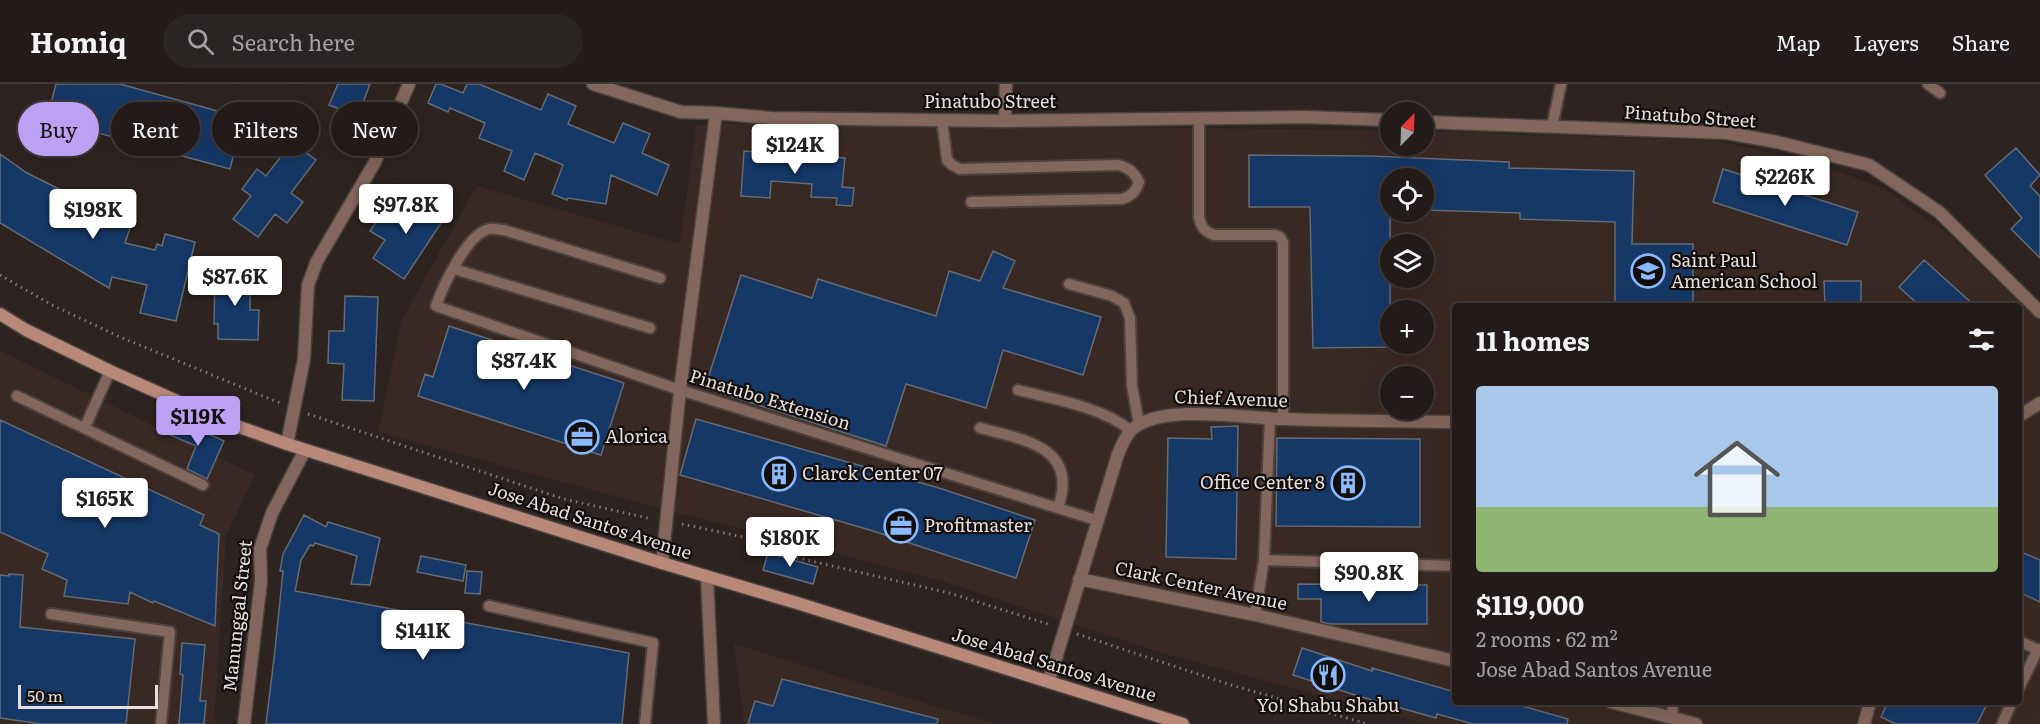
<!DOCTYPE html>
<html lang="en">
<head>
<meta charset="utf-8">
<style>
  body { margin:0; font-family:Literata,serif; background:#2a2422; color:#f1f3f6; height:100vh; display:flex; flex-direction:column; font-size:22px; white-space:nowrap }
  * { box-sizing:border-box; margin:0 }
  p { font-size:20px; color:#a2a1a2 }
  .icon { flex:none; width:33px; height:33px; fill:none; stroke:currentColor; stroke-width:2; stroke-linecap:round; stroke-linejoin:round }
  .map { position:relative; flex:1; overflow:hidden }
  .panel { position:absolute; left:1452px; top:219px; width:570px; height:402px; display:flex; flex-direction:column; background:#221b19; border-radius:6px; box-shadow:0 6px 24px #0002,0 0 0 2px #3f3938 }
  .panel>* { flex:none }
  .guide { position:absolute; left:18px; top:18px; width:570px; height:54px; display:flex; gap:12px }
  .needle { width:39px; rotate:23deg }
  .fabs { position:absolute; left:1380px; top:18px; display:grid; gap:12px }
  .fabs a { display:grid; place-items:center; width:54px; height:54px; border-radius:50%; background:#221b19; box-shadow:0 6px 24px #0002,0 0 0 2px #3f3938; font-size:30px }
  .scale { position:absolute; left:18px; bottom:15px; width:140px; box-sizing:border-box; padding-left:6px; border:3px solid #e6dfdd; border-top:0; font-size:16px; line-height:21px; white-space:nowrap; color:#e6dfdd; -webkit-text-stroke:4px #120e0d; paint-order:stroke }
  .price { position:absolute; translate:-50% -51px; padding:0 14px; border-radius:6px; background:#fff; color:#222; font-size:20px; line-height:39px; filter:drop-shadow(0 2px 3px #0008) }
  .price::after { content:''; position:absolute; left:50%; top:36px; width:18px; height:14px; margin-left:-9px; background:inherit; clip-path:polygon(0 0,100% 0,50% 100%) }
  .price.current { background:#bca0f2; color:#111 }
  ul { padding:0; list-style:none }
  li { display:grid; align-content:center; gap:12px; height:318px; padding:0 24px }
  li span { display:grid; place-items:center; height:186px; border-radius:6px; color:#555 }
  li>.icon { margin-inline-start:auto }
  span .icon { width:108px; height:108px; fill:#fffc; stroke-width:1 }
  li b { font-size:26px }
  h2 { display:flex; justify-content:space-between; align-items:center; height:72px; padding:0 24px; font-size:26px }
  .chip { padding:0 21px; border-radius:27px; background:#221b19; box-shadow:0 6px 24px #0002,0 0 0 2px #3f3938; font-size:21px; line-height:54px }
  .chip.current { background:#bca0f2; color:#111 }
  header { display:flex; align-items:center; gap:36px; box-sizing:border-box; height:84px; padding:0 30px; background:#221b19; border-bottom:2px solid #3f3938 }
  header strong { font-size:28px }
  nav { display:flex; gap:33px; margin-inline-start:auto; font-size:21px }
  .search { width:420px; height:54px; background:#2a2422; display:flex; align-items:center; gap:15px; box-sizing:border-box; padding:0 21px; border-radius:33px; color:#a2a1a2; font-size:22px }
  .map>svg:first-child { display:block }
  .built { fill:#392924; fill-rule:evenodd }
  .building { fill:#163867; stroke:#656b73; stroke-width:1.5 }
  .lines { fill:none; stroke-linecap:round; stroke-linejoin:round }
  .lane-casing { stroke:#4b423f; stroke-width:14 }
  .street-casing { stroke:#4b423f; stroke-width:15 }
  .secondary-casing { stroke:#4b423f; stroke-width:15 }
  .path { stroke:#817976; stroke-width:3; stroke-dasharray:1.5 4.5; stroke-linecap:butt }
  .lane { stroke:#83665c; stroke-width:10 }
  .street { stroke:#83665c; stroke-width:12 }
  .secondary { stroke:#b88979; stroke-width:12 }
  .labels { text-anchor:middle; stroke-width:4.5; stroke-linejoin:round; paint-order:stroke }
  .street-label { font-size:18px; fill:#e6dfdd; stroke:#120e0d }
  .poi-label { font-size:18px; fill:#e6dfdd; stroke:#120e0d; text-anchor:start }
</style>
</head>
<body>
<header>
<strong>Homiq</strong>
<div class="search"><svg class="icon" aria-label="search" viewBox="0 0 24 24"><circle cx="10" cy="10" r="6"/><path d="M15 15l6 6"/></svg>Search here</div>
<nav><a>Map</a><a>Layers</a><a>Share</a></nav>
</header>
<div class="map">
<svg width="2040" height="640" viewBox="0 0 2040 640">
  <rect width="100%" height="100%" fill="#2d2421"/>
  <path class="built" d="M738,40L1390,46V62H1424V47L1717,57L1810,78L1883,104L1949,151L2040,238V640H1426L1159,568L942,497L648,421L378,348L402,235L477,102L680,160L696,41ZM1390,94H1424V128H1390ZM1390,160H1424V194H1390ZM1455,222H2019V618H1455ZM1390,226H1424V260H1390ZM1390,292H1424V326H1390Z
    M0,267L255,391L226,452L214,640H0Z
    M734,560L931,621L997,640H744Z"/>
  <path class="building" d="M56,0H120L243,34L230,85L47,35Z
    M338,0H370L358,32L329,21Z
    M436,0H441L463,9L467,0H479L541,26L548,10L576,22L568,40L614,59L623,39L650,50L642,69L669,81L657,111L611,91L606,120L568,114L567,116L552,110L563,81L535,69L524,96L504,87L512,67L479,54L485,39L450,24L448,28L428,19Z
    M292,58L316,76L291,109L303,118L287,139L275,130L258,153L233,135L251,112L242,105L257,85L266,92Z
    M2016,64L2040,91L2030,102L2040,112V174L2011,145L2022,134L1985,91Z
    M744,67L845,74L842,103L854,104L852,122L836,121L837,114L811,113L812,100L771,97L770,114L741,112Z
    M0,70L27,89L131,141L125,159L155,166L157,160L162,162L165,150L195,158L176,237L140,229L147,201L112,193L109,204L0,139Z
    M1249,71L1371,72L1509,78V84L1634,87L1632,160H1693V222H1615V138L1520,135V129L1424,126V94H1390V263L1313,264L1310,123H1249Z
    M1723,85L1858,128L1847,161L1713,118Z
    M421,113L447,130L404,195L373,174L385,156L370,147L387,121L407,134Z
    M993,167L1015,177L1003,204L1101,233L1083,291L1003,266L986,324L906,300L886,362L705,304L741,191L812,214L818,195L936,232L949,187L980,197Z
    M1924,176L1975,222H1920L1899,203Z
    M215,188L250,189V226H259L258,256L218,255V240H214Z
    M1824,197H1861V222H1825Z
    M345,212L378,213L374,317L342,316L344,280L328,279L329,247H344Z
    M449,242L624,299L601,371L418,312L425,290L433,293Z
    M175,335L224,357L207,395L187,385L196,362L168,350Z
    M696,335L939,404L1035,436L1016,494L870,446L680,391Z
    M0,336L204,431L200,441L219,450L215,542L154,517L153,519L130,508L128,520L64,512L67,496L42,485L48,470L0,448Z
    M1238,342L1236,475L1166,473L1168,354L1212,355L1211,343Z
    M1277,354L1420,355V443L1276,442Z
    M304,431L326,443L328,438L380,454L370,501L351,500L357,472L315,459L313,462L310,461L301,476L295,507L629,569L622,640H266L275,566L283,487H280L283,470Z
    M2019,467L2040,476V518L2019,508Z
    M768,469L818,483L813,500L763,486Z
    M421,472L466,481L463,497L417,488Z
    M467,487L482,488L480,510L465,509Z
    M9,490L23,491L20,543L135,555L126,640H42L0,634V491L9,492Z
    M1298,500L1427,501V540H1330L1321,538V515H1298Z
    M182,559L205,561L200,617H206L204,640H179L183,591L180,590Z
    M1302,564L1372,587V584L1455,608V618H1508L1568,635L1567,640H1473L1437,630L1436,634L1355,611L1293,591Z
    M782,595L938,635L937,640H748L755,617L773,622Z
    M1888,618H1988L1977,640H1896L1881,633Z"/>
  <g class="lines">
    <defs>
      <path id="lane" d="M1928,0L1940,9
        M1199,34V133C1201,143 1204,147 1214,151H1275L1280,153L1283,158V335
        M942,36L947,76L952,81L960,85L1118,81C1129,84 1134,88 1139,98C1136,107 1132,112 1122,115L971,118
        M1552,43L1561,0
        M454,185L650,244
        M660,194L504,146C500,146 493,144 489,145C467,150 443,202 436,222L680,306L1096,436
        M1069,200L1112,212L1124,219L1130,234L1132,302L1139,340
        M1018,306C1053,315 1102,323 1130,346
        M17,312L203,401
        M85,343L110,287
        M980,344C1025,356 1079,363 1058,424
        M1264,476L1455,482
        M489,522L653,559L645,640
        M51,530L170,548L161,640
        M1255,531L1264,476L1270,334
        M2019,557L2040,567
        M2019,604L2038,565
        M1672,634L1673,618
        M2002,640L2012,618"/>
      <path id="street" d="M593,0L681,28L716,29L771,34L1005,37L1304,33L1390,36
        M1005,37L1006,0
        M1424,38L1727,49L1777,58L1869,81L1939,128L2040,228
        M2019,332L2040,319
        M287,360L304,275L308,201L317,177L375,78L409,0
        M662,479L680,306L716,29
        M707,493L714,640
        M1079,495L1255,531L1455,577
        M1049,597L1118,370C1123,359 1127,347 1138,341C1172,321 1242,334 1282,335C1339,337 1397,337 1455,338
        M1611,618L1696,640
        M244,640L261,497L260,465L272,429L305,366
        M1864,640L1870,618"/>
      <path id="secondary" d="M0,230L26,246L110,287L217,335L287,360L662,479L797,519L1183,640"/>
    </defs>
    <use href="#lane" class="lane-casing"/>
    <use href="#street" class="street-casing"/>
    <use href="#secondary" class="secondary-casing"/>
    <path class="path" d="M0,191L52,221L120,253L280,319
      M308,330L564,415L652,435
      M682,440L743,453L798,474L949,509L1051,541
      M1077,550L1231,601L1368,640"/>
    <use href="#lane" class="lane"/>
    <use href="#street" class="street"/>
    <use href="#secondary" class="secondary"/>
  </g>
  <defs>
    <symbol id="school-ring" viewBox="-11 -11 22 22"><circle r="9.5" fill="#120e0d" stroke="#8bbafc" stroke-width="1.5"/><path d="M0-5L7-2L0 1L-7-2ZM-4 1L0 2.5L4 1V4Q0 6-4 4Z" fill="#8bbafc"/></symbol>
    <symbol id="office-ring" viewBox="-11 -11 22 22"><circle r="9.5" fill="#120e0d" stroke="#8bbafc" stroke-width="1.5"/><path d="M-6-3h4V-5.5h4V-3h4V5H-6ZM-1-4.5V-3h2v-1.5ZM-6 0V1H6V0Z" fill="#8bbafc"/></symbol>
    <symbol id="building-ring" viewBox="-11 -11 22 22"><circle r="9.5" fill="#120e0d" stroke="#8bbafc" stroke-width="1.5"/><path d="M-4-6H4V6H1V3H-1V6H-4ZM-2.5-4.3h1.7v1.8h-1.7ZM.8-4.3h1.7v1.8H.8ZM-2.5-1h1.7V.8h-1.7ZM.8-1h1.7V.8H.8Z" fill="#8bbafc"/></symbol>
    <symbol id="restaurant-ring" viewBox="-11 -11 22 22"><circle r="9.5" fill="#120e0d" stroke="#8bbafc" stroke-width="1.5"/><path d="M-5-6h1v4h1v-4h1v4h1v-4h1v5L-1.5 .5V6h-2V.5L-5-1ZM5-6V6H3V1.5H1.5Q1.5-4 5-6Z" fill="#8bbafc"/></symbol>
  </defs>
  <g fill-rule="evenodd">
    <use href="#school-ring" x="1629" y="168" width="38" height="38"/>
    <use href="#office-ring" x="563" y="334" width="38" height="38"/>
    <use href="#building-ring" x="760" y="371" width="38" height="38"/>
    <use href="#building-ring" x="1329" y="380" width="38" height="38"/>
    <use href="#office-ring" x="882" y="423" width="38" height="38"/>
    <use href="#restaurant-ring" x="1309" y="572" width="38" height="38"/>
  </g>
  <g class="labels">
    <g class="street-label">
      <text x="990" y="24">Pinatubo Street</text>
      <text transform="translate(1690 33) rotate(4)" y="6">Pinatubo Street</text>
      <text transform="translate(1231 315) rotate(2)" y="6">Chief Avenue</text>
      <text transform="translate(770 316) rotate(17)" y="6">Pinatubo Extension</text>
      <text transform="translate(590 437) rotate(18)" y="6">Jose Abad Santos Avenue</text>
      <text transform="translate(1201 502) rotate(12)" y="6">Clark Center Avenue</text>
      <text transform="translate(238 532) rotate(-84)" y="6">Manunggal Street</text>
      <text transform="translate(1054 581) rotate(17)" y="6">Jose Abad Santos Avenue</text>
    </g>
    <g class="poi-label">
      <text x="1671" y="183">Saint Paul<tspan x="1671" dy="21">American School</tspan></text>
      <text x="605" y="359">Alorica</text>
      <text x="802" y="396">Clarck Center 07</text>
      <text x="1325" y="405" text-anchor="end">Office Center 8</text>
      <text x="924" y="448">Profitmaster</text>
      <text x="1328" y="628" text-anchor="middle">Yo! Shabu Shabu</text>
    </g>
  </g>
</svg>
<div class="fabs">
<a><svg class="needle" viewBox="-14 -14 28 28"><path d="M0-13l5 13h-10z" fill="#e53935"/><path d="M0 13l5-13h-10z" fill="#a2a1a2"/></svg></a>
<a><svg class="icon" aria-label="locate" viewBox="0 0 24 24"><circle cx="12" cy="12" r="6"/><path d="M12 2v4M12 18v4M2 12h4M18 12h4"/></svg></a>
<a><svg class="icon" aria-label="layers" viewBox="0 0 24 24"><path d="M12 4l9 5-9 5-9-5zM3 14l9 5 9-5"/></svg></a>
<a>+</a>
<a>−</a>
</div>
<div class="scale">50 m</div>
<b class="price" style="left:795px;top:91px">$124K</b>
<b class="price" style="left:1785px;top:123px">$226K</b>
<b class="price" style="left:406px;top:151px">$97.8K</b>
<b class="price" style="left:93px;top:156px">$198K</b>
<b class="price" style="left:235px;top:223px">$87.6K</b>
<b class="price" style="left:524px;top:307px">$87.4K</b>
<b class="price current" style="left:198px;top:363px">$119K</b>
<b class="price" style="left:105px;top:445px">$165K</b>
<b class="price" style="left:790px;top:484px">$180K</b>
<b class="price" style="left:1369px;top:519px">$90.8K</b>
<b class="price" style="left:423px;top:577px">$141K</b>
<div class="guide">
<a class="chip current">Buy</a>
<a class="chip">Rent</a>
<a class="chip">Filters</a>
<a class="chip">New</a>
</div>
<section class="panel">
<h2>11 homes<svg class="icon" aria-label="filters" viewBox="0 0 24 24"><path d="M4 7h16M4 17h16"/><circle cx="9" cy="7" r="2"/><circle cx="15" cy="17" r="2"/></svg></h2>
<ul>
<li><span style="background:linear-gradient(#a9c7e8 65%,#8fb573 0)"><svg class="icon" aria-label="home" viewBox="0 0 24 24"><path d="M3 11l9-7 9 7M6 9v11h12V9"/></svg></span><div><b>$119,000</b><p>2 rooms · 62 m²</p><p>Jose Abad Santos Avenue</p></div></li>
</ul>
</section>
</div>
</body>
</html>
